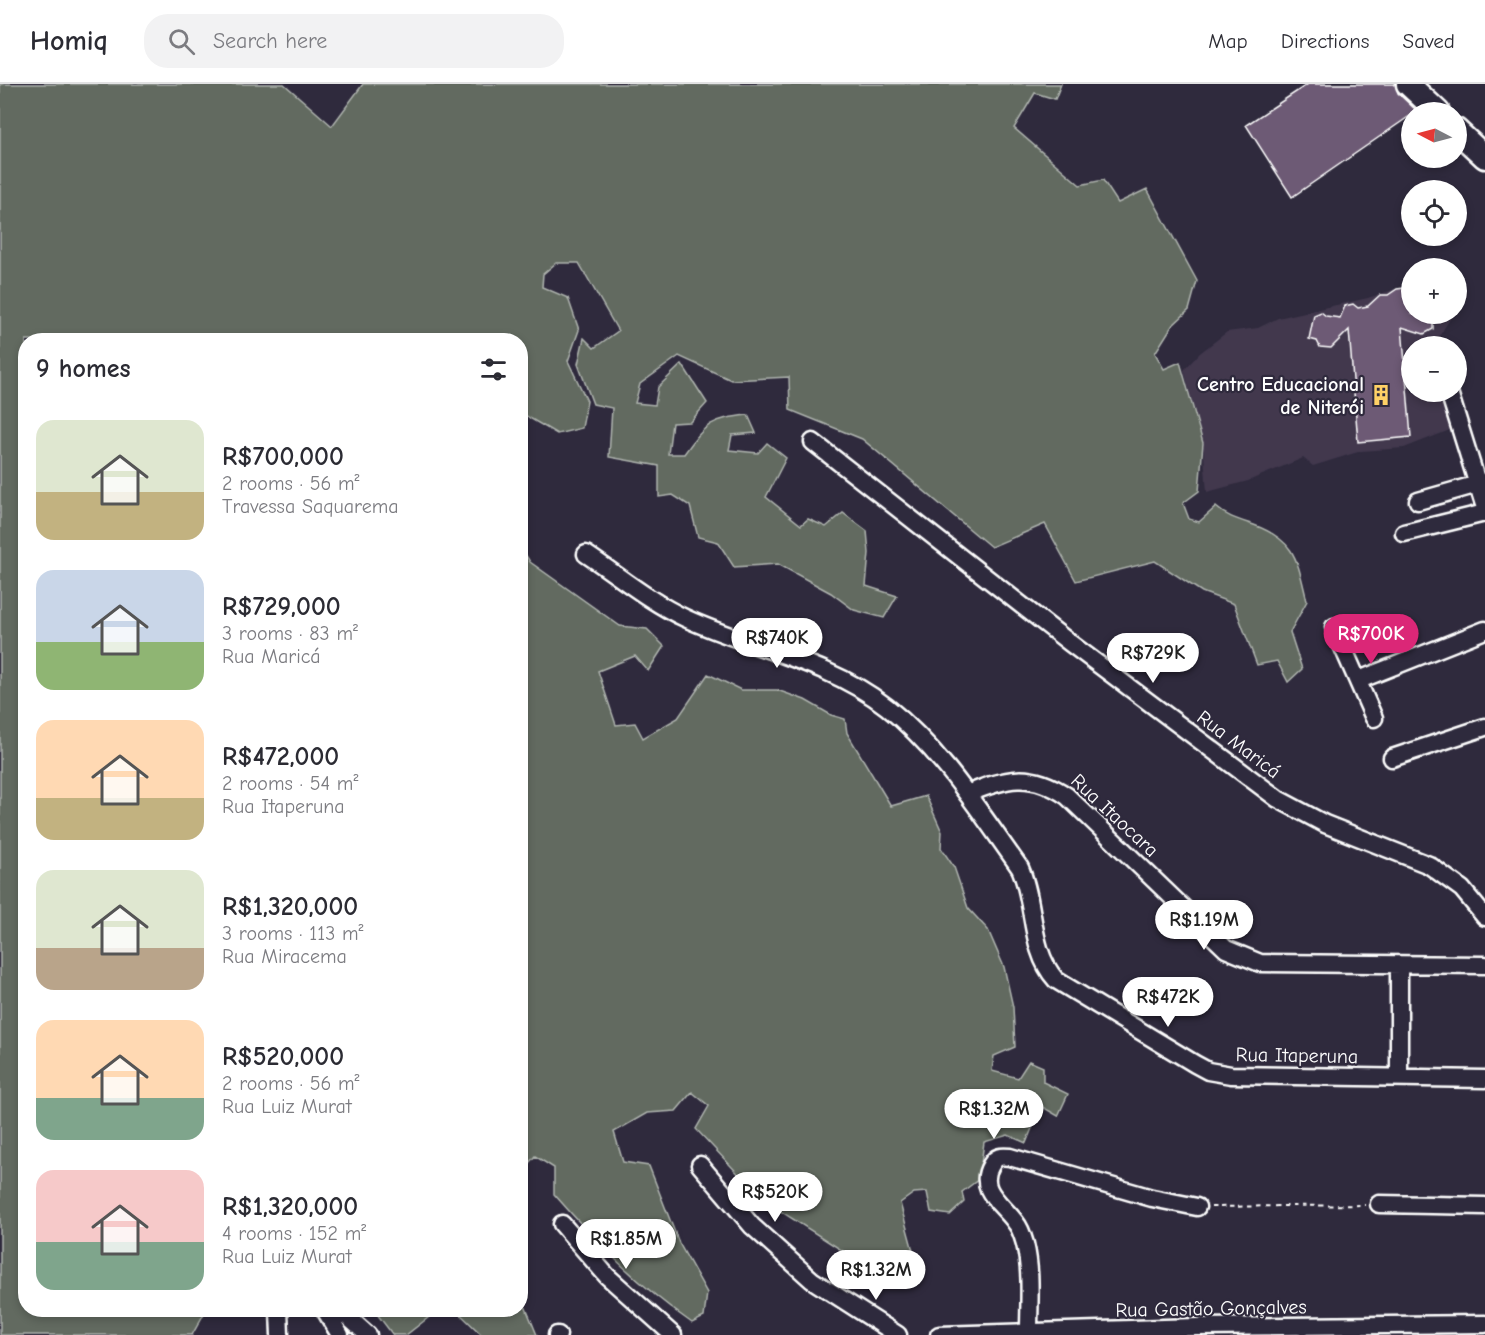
<!DOCTYPE html>
<html lang="en">
<head>
<meta charset="utf-8">
<style>
  body { margin:0; font-family:"Comic Neue",sans-serif; background:#f2f2f3; color:#2b2b33; height:100vh; display:flex; flex-direction:column; font-size:22px; white-space:nowrap }
  * { box-sizing:border-box; margin:0 }
  p { font-size:20px; color:#7c7c81 }
  .icon { flex:none; width:33px; height:33px; fill:none; stroke:currentColor; stroke-width:2; stroke-linecap:round; stroke-linejoin:round }
  .map { position:relative; flex:1; overflow:hidden }
  .drawer { position:absolute; left:18px; top:249px; width:510px; height:984px; display:flex; flex-direction:column; background:#fff; border-radius:24px; box-shadow:0 3px 9px #0003 }
  .drawer>* { flex:none }
  .needle { width:39px; rotate:276deg }
  .buttons { position:absolute; left:1401px; top:18px; display:grid; gap:12px }
  .buttons a { display:grid; place-items:center; width:66px; height:66px; border-radius:50%; background:#fff; box-shadow:0 3px 9px #0003; font-size:30px }
  .price { position:absolute; translate:-50% -51px; padding:0 14px; border-radius:21px; background:#fff; color:#222; font-size:20px; line-height:39px; filter:drop-shadow(0 2px 3px #0008) }
  .price::after { content:''; position:absolute; left:50%; top:36px; width:18px; height:14px; margin-left:-9px; background:inherit; clip-path:polygon(0 0,100% 0,50% 100%) }
  .price.current { background:#db2777; color:#fff }
  ul { padding:0; list-style:none }
  li { display:flex; align-items:center; gap:18px; height:150px; padding:0 18px }
  li span { display:grid; place-items:center; flex:none; width:168px; height:120px; border-radius:18px; color:#555 }
  li>.icon { margin-inline-start:auto }
  span .icon { width:72px; height:72px; fill:#fffc; stroke-width:1 }
  li b { font-size:26px }
  h2 { display:flex; justify-content:space-between; align-items:center; height:72px; padding:0 18px; font-size:26px }
  header { display:flex; align-items:center; gap:36px; box-sizing:border-box; height:84px; padding:0 30px; background:#fff; border-bottom:2px solid #e1e1e2 }
  header strong { font-size:28px }
  nav { display:flex; gap:33px; margin-inline-start:auto; font-size:21px }
  .search { width:420px; height:54px; background:#f2f2f3; display:flex; align-items:center; gap:15px; box-sizing:border-box; padding:0 21px; border-radius:24px; color:#7c7c81; font-size:22px }
  .map>svg:first-child { display:block }
  .built { fill:#42384e }
  .green { fill:#626b60; stroke:#b0b5b0; stroke-width:1.5 }
  .building { fill:#6d5a74; stroke:#fff; stroke-width:1.5 }
  .lines { fill:none; stroke-linecap:round; stroke-linejoin:round }
  .minor-casing { stroke:#fff; stroke-width:21 }
  .secondary-casing { stroke:#fff; stroke-width:27 }
  .path { stroke:#fff; stroke-width:2; stroke-dasharray:4.5 4.5; stroke-linecap:butt }
  .minor { stroke:#2f2a3d; stroke-width:16 }
  .secondary { stroke:#2f2a3d; stroke-width:22 }
  .labels { text-anchor:middle; stroke-width:4.5; stroke-linejoin:round; paint-order:stroke }
  .poi-label { font-size:20px; font-weight:bold; fill:#fff; stroke:#2f2a3d; text-anchor:end }
  .street-label { font-size:20px; fill:#fff; stroke:#2f2a3d }
</style>
</head>
<body>
<header>
<strong>Homiq</strong>
<div class="search"><svg class="icon" aria-label="search" viewBox="0 0 24 24"><circle cx="10" cy="10" r="6"/><path d="M15 15l6 6"/></svg>Search here</div>
<nav><a>Map</a><a>Directions</a><a>Saved</a></nav>
</header>
<div class="map">
<svg width="1485" height="1251" viewBox="0 0 1485 1251">
  <rect width="100%" height="100%" fill="#2f2a3d"/>
  <filter id="ink" filterUnits="userSpaceOnUse"><feTurbulence type="fractalNoise" baseFrequency=".0167" numOctaves="2"/><feDisplacementMap in="SourceGraphic" scale="12" xChannelSelector="R" yChannelSelector="G"/><feConvolveMatrix kernelMatrix="1 2 1 2 8 2 1 2 1" color-interpolation-filters="sRGB"/></filter>
  <g filter="url(#ink)">
    <path class="built" d="M1411,200L1412,230H1453L1435,259L1436,262H1412V308H1450L1460,342L1404,364L1361,367L1313,382L1303,374L1248,397L1207,408L1203,359L1184,286L1200,269L1227,248L1258,244L1278,234L1368,214Z"/>
    <path class="green" d="M0,0H284L332,42L363,0H1061L1055,15L1035,9L1014,44L1080,101L1103,96L1118,119L1147,105L1197,197L1189,226L1172,242L1155,269L1164,285L1180,278L1203,359L1199,407L1183,419L1189,435L1199,438L1216,423C1227,433 1239,436 1254,441C1297,457 1297,477 1307,517L1290,548L1302,585L1288,598L1277,577L1257,581L1234,520L1202,508L1155,477L1076,497L1045,440L991,463L862,355L790,326L789,293L731,296L679,272L640,300L635,319L655,321L658,303L682,280L707,319L690,338L672,339L668,370H684C706,339 711,335 748,331L756,349L732,351L729,366L758,369L767,359L786,374L766,413L801,441L808,435L826,443L843,429L867,447L869,469L866,502L897,512L884,534L854,526L831,509L778,480L734,483L718,458L698,453L690,422L673,411L659,413V382L609,373L612,324L593,320L578,280L584,254L594,264L618,247L579,179H556L543,190L542,203L568,214L579,246L568,277L587,317L582,344L557,350L521,329L520,256H26V1226H206L192,1251H0Z
      M520,462L530,478L620,542L647,545L664,562L648,587L635,572L598,587L616,641L635,639L643,654L678,634L708,590L741,606H777L805,616L831,631L845,635L847,649L891,722L926,712L942,748L941,764L954,783L968,824L988,846L1004,883L1013,923L1015,963L994,972L992,987L1018,994L1029,977L1043,983V998L1068,1010L1058,1032L1041,1022L1026,1059L1008,1051L984,1058L979,1095L962,1108L964,1118L950,1131L931,1128L927,1108L914,1109L900,1119L915,1174L899,1190L871,1185L763,1116L696,1045L709,1022L692,1008L676,1027L647,1029L614,1048L623,1078L649,1082L679,1159L707,1209L704,1233L692,1239C640,1203 596,1158 554,1110V1084L535,1072L521,1088Z
      M521,1212L537,1251H482L456,1226H520Z
      M374,1226H438L406,1251H393Z"/>
    <path class="building" d="M1308,0H1395L1398,9L1417,27L1292,113L1246,41Z
      M1412,203V230H1453L1433,238V245L1424,250L1402,243L1411,353L1358,358L1349,246L1331,264L1320,263L1317,257L1309,255L1314,231L1321,228L1326,232L1340,234L1345,222L1353,220L1358,224L1368,222L1380,211H1388L1397,205Z"/>
    <g class="lines">
      <defs>
        <path id="minor" d="M1449,308L1485,424
          M813,358L1070,559L1278,715L1325,740L1429,781L1462,805L1485,833
          M1418,417L1485,398
          M1404,449L1485,429
          M586,470C618,491 650,518 685,534C752,565 827,576 887,623C942,667 979,727 1020,784C1036,820 1029,866 1056,896L1195,980L1208,987L1231,991L1485,995
          M1334,543L1374,634
          M1359,596L1485,546
          M1392,674L1485,643
          M967,710C1006,694 1030,687 1067,712L1226,865L1260,879L1485,881
          M1399,881V993
          M700,1081L752,1142L812,1196L898,1251
          M1379,1120L1485,1122
          M562,1140L607,1192L673,1251
          M279,1226L280,1251
          M325,1226L340,1251
          M340,1226L368,1251
          M1029,1247C1029,1219 1032,1188 1025,1160C1023,1153 1021,1145 1016,1139C1004,1121 976,1106 991,1081C996,1072 1001,1072 1010,1073L1152,1114L1197,1123
          M557,1251H558
          M939,1251L1197,1243L1485,1240"/>
        <path id="secondary" d="M1408,0L1438,28
          M1456,46L1485,73"/>
      </defs>
      <use href="#minor" class="minor-casing"/>
      <use href="#secondary" class="secondary-casing"/>
      <path class="path" d="M1211,1123L1365,1121"/>
      <use href="#minor" class="minor"/>
      <use href="#secondary" class="secondary"/>
    </g>
  </g>
  <defs>
    <symbol id="building-bare" viewBox="-9 -9 18 18"><path d="M-4-6H4V6H1V3H-1V6H-4ZM-2.5-4.3h1.7v1.8h-1.7ZM.8-4.3h1.7v1.8H.8ZM-2.5-1h1.7V.8h-1.7ZM.8-1h1.7V.8H.8Z" fill="#ffd166" stroke="#2f2a3d" stroke-width="2.5" paint-order="stroke"/></symbol>
  </defs>
  <g fill-rule="evenodd">
    <use href="#building-bare" x="1366" y="296" width="30" height="30"/>
  </g>
  <g class="labels">
    <g class="poi-label">
      <text x="1364" y="307">Centro Educacional<tspan x="1364" dy="23">de Niterói</tspan></text>
    </g>
    <g class="street-label">
      <text transform="translate(1239 660) rotate(37)" y="7">Rua Maricá</text>
      <text transform="translate(1115 731) rotate(43)" y="7">Rua Itaocara</text>
      <text transform="translate(1297 971) rotate(1)" y="7">Rua Itaperuna</text>
      <text transform="translate(1211 1224) rotate(-1)" y="7">Rua Gastão Gonçalves</text>
    </g>
  </g>
</svg>
<div class="buttons">
<a><svg class="needle" viewBox="-14 -14 28 28"><path d="M0-13l5 13h-10z" fill="#e53935"/><path d="M0 13l5-13h-10z" fill="#7c7c81"/></svg></a>
<a><svg class="icon" aria-label="locate" viewBox="0 0 24 24"><circle cx="12" cy="12" r="6"/><path d="M12 2v4M12 18v4M2 12h4M18 12h4"/></svg></a>
<a>+</a>
<a>−</a>
</div>
<b class="price current" style="left:1371px;top:581px">R$700K</b>
<b class="price" style="left:777px;top:585px">R$740K</b>
<b class="price" style="left:1153px;top:600px">R$729K</b>
<b class="price" style="left:1204px;top:867px">R$1.19M</b>
<b class="price" style="left:1168px;top:944px">R$472K</b>
<b class="price" style="left:994px;top:1056px">R$1.32M</b>
<b class="price" style="left:775px;top:1139px">R$520K</b>
<b class="price" style="left:626px;top:1186px">R$1.85M</b>
<b class="price" style="left:876px;top:1217px">R$1.32M</b>
<section class="drawer">
<h2>9 homes<svg class="icon" aria-label="filters" viewBox="0 0 24 24"><path d="M4 7h16M4 17h16"/><circle cx="9" cy="7" r="2"/><circle cx="15" cy="17" r="2"/></svg></h2>
<ul>
<li><span style="background:linear-gradient(#dfe7d0 60%,#c2b280 0)"><svg class="icon" aria-label="home" viewBox="0 0 24 24"><path d="M3 11l9-7 9 7M6 9v11h12V9"/></svg></span><div><b>R$700,000</b><p>2 rooms · 56 m²</p><p>Travessa Saquarema</p></div></li>
<li><span style="background:linear-gradient(#c9d6e8 60%,#8fb573 0)"><svg class="icon" aria-label="home" viewBox="0 0 24 24"><path d="M3 11l9-7 9 7M6 9v11h12V9"/></svg></span><div><b>R$729,000</b><p>3 rooms · 83 m²</p><p>Rua Maricá</p></div></li>
<li><span style="background:linear-gradient(#ffd9b3 65%,#c2b280 0)"><svg class="icon" aria-label="home" viewBox="0 0 24 24"><path d="M3 11l9-7 9 7M6 9v11h12V9"/></svg></span><div><b>R$472,000</b><p>2 rooms · 54 m²</p><p>Rua Itaperuna</p></div></li>
<li><span style="background:linear-gradient(#dfe7d0 65%,#b9a48a 0)"><svg class="icon" aria-label="home" viewBox="0 0 24 24"><path d="M3 11l9-7 9 7M6 9v11h12V9"/></svg></span><div><b>R$1,320,000</b><p>3 rooms · 113 m²</p><p>Rua Miracema</p></div></li>
<li><span style="background:linear-gradient(#ffd9b3 65%,#7fa58c 0)"><svg class="icon" aria-label="home" viewBox="0 0 24 24"><path d="M3 11l9-7 9 7M6 9v11h12V9"/></svg></span><div><b>R$520,000</b><p>2 rooms · 56 m²</p><p>Rua Luiz Murat</p></div></li>
<li><span style="background:linear-gradient(#f6c9c9 60%,#7fa58c 0)"><svg class="icon" aria-label="home" viewBox="0 0 24 24"><path d="M3 11l9-7 9 7M6 9v11h12V9"/></svg></span><div><b>R$1,320,000</b><p>4 rooms · 152 m²</p><p>Rua Luiz Murat</p></div></li>
</ul>
</section>
</div>
</body>
</html>
